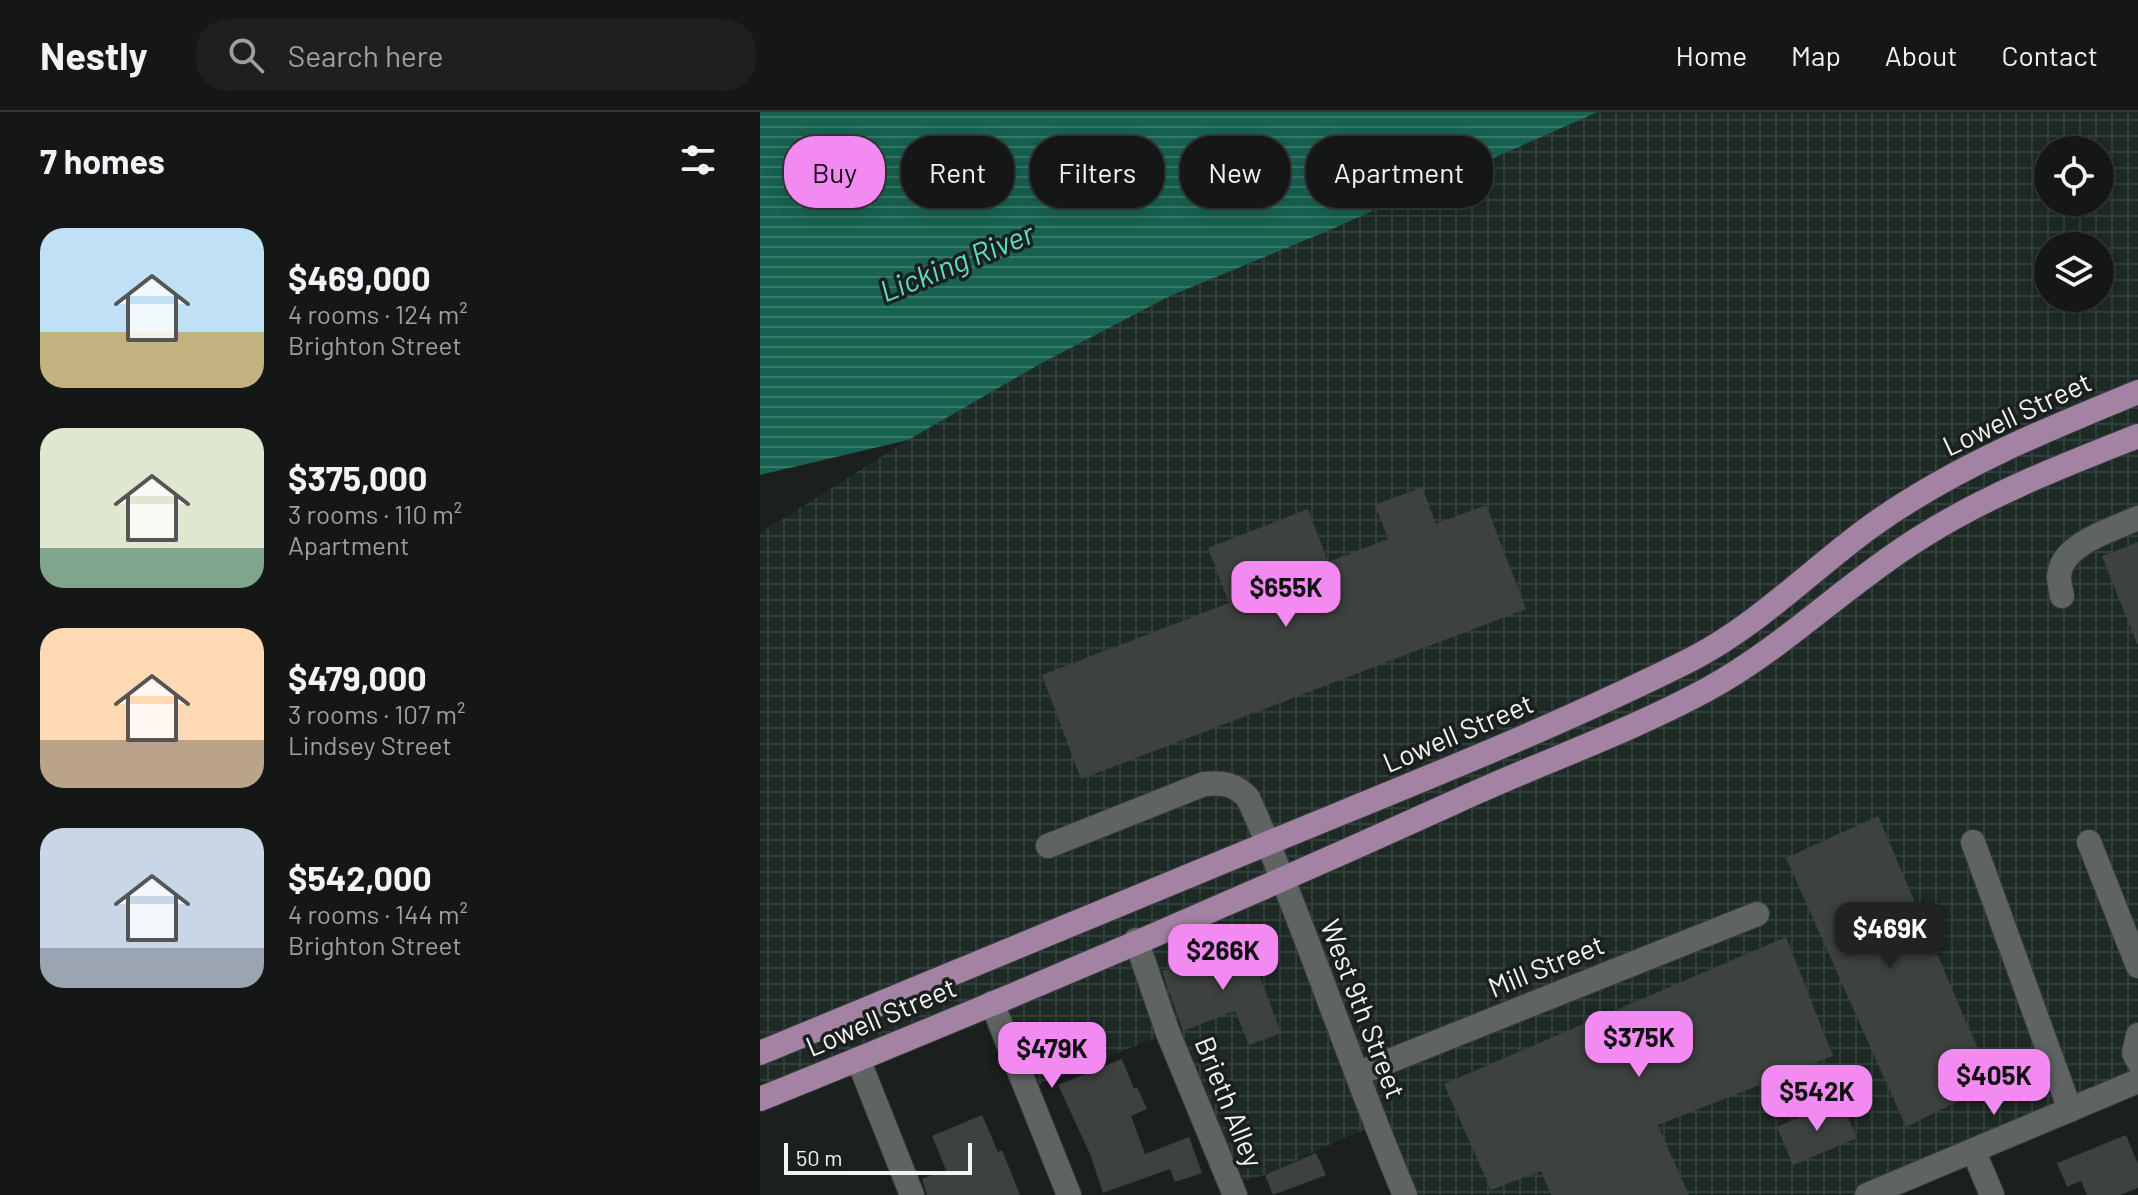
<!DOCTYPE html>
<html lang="en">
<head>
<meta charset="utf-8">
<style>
  body { margin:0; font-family:Barlow,sans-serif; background:#1d201f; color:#f1f3f6; height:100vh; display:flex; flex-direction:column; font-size:30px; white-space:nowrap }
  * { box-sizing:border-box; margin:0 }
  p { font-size:26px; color:#9d9fa1 }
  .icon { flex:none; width:44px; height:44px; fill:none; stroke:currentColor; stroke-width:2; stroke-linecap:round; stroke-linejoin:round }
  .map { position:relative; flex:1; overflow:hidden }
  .sheet { display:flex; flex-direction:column; background:#141716; width:760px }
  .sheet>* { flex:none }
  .banner { position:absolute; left:24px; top:24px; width:760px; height:72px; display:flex; gap:16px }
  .tools { position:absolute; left:1274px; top:24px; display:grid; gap:16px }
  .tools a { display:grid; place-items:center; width:80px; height:80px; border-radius:50%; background:#141716; box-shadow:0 4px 20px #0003,0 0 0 2px #333635; font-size:40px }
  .scale { position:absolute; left:24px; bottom:20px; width:188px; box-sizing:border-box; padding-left:8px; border:4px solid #f1f4f3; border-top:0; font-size:22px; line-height:28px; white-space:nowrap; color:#f1f4f3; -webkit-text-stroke:6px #1b1f1e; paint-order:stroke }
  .price { position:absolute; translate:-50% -68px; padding:0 18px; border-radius:16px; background:#f28af2; color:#111; font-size:26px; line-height:52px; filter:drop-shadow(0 2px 4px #0008) }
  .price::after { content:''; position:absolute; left:50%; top:48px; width:24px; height:18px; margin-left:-12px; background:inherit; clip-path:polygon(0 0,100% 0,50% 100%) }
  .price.selected { background:#222; color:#fff }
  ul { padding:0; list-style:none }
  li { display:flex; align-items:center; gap:24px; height:200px; padding:0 40px }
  li span { display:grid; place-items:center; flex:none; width:224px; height:160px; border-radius:24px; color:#555 }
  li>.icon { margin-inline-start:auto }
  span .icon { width:96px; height:96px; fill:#fffc; stroke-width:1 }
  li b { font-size:34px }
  h2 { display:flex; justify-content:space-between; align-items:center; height:96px; padding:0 40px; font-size:34px }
  .tag { padding:0 28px; border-radius:32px; background:#141716; box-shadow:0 4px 20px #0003,0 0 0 2px #333635; font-size:28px; line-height:72px }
  .tag.selected { background:#f28af2; color:#111 }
  header { display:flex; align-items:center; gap:48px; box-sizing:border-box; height:112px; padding:0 40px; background:#141716; border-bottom:2px solid #333635 }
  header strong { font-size:38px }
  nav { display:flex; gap:44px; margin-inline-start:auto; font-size:28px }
  .search { width:560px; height:72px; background:#1d201f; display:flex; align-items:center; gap:20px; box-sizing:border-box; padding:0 28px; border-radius:32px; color:#9d9fa1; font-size:30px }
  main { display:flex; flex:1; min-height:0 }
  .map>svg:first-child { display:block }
  .industrial { fill:url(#industrial-grid); fill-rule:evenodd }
  .water { fill:url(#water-rules) }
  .building { fill:#3d4140 }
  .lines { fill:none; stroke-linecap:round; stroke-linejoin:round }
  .minor-casing { stroke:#3a3d3c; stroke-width:26 }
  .major-casing { stroke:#3a3d3c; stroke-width:26 }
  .minor { stroke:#5f6462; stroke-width:24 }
  .major { stroke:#a383a3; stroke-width:24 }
  .labels { text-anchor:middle; stroke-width:7; stroke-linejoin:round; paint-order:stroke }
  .street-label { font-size:28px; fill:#f1f4f3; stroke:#1b1f1e }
  .water-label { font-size:30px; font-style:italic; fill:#5bdfbe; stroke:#1b1f1e }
</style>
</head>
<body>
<header>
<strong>Nestly</strong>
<div class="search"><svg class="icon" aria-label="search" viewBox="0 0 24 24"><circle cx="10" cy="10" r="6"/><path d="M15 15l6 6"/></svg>Search here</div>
<nav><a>Home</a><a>Map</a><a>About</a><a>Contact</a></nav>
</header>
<main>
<section class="sheet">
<h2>7 homes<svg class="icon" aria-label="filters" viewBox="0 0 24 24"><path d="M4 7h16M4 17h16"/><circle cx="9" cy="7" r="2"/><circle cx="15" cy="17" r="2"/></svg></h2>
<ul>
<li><span style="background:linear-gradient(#bfe0f5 65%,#c2b280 0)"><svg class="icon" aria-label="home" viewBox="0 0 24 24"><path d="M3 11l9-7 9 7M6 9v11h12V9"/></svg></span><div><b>$469,000</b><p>4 rooms · 124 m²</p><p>Brighton Street</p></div></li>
<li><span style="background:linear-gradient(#dfe7d0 75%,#7fa58c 0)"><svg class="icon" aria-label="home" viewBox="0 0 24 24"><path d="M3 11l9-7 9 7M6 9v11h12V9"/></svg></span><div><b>$375,000</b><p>3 rooms · 110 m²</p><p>Apartment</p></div></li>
<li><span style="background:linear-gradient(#ffd9b3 70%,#b9a48a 0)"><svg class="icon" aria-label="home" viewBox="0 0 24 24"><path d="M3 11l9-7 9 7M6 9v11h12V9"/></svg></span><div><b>$479,000</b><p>3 rooms · 107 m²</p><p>Lindsey Street</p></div></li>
<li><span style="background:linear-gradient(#c9d6e8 75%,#9aa5b1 0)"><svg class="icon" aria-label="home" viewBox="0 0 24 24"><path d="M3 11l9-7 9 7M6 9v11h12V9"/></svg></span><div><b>$542,000</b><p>4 rooms · 144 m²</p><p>Brighton Street</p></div></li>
</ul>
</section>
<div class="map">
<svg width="1378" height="1083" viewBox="0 0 1378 1083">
  <defs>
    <pattern id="industrial-grid" width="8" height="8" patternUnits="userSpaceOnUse" patternTransform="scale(2)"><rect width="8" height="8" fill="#1e2a26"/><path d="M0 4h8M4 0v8" fill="none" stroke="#343f3b"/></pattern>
    <pattern id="water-rules" width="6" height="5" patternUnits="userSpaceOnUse" patternTransform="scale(2)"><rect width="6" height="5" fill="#176251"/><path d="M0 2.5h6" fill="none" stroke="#39796a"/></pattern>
  </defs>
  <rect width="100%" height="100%" fill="#1b1f1e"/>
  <path class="industrial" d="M838,0H1378V969L1107,1083H645L615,1015L586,1025L505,1063L476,1071L408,921L266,978L231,891L0,987V421L148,328L280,252L410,184L565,120ZM1288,38H1340V90H1288ZM1288,134H1340V186H1288Z"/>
  <path class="water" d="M0,0H838L565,120L410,184L280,252L148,328L0,363Z"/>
  <path class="building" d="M662,375L676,412L726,393L766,497L321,667L282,563L469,491L448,436L548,397L568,450L628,427L615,393Z
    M1378,430V532H1377L1342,444Z
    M1118,704L1233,972L1146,1015L1026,746Z
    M1026,825L1073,944L898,1013L929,1083H791L781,1059L731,1078L684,972Z
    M486,827L521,921L489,933L475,899L423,919L402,859Z
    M362,947L374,977L377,975L387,997L371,1004L385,1042L429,1025L442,1061L415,1070L410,1057L343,1081L330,1042L298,973Z
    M1080,988L1097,1026L1033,1053L1017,1015Z
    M222,1003L238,1040L242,1038L260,1083H167L162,1067L186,1058L172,1024Z
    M1366,1023L1378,1052V1076L1360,1083H1327L1321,1069L1307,1075L1297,1051Z
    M556,1041L566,1063L513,1083L505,1063Z"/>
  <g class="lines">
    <defs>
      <path id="minor" d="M1302,484C1301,478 1299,471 1299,465C1300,432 1352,418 1378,406
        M1213,730L1310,998
        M1329,730L1378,854
        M288,734L444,672C463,670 475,672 488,686C547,816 589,952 645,1083
        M376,828L408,921L475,1083
        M232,891L309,1083
        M1378,923L1374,941L1378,949
        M98,947L152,1083
        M597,962L997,802
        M1214,1040L1232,1083
        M1107,1083L1378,969"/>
      <path id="major" d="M0,941C169,872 338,803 506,732C649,673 792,617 930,548C997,514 1051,458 1110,415C1192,356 1285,318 1378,280
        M0,987C234,893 466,794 695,690C779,651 867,621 948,577C1023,536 1084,474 1155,429C1224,384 1302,354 1378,324"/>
    </defs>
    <use href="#minor" class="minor-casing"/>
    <use href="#major" class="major-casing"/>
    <use href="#minor" class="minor"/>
    <use href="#major" class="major"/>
  </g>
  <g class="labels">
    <g class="street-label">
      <text transform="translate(1257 302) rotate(-25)" y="10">Lowell Street</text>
      <text transform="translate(698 621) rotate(-23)" y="10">Lowell Street</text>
      <text transform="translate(786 854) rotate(-22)" y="10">Mill Street</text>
      <text transform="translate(603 897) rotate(69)" y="10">West 9th Street</text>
      <text transform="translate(121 905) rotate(-23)" y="10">Lowell Street</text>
      <text transform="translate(469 990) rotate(68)" y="10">Brieth Alley</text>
    </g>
    <g class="water-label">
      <text transform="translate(197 151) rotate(-22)" y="10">Licking River</text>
    </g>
  </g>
</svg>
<div class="tools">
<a><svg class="icon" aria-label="locate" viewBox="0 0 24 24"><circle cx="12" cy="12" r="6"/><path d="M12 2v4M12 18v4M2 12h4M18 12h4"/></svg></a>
<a><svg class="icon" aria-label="layers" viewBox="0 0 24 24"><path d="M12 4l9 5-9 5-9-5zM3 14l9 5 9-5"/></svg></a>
</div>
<div class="scale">50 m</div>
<b class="price" style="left:526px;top:517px">$655K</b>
<b class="price selected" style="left:1130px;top:858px">$469K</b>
<b class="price" style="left:463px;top:880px">$266K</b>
<b class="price" style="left:879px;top:967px">$375K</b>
<b class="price" style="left:292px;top:978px">$479K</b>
<b class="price" style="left:1234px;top:1005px">$405K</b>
<b class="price" style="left:1057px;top:1021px">$542K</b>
<div class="banner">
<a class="tag selected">Buy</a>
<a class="tag">Rent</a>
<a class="tag">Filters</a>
<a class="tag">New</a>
<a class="tag">Apartment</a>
</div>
</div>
</main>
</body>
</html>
